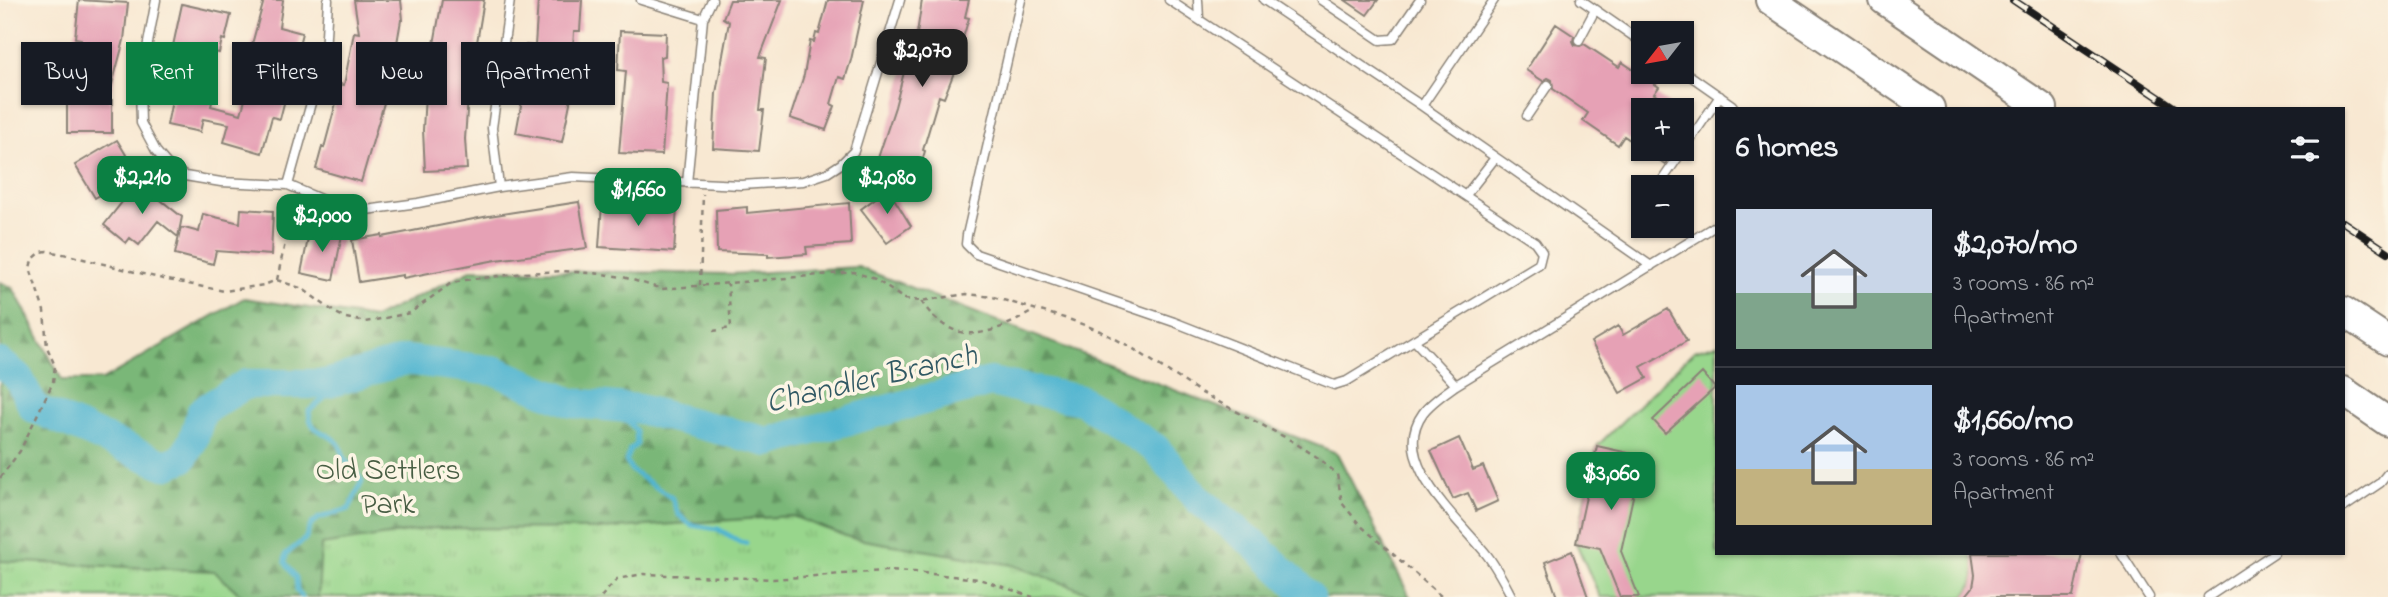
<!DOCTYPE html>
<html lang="en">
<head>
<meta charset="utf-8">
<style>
  body { margin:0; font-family:"Indie Flower",sans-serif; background:#242831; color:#f1f3f6; height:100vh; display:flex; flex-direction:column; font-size:26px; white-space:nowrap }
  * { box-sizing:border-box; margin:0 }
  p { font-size:23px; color:#9ea1a6 }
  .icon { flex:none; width:38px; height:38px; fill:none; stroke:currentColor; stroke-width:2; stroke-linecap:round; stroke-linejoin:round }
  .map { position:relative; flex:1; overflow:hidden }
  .details { position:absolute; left:1715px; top:107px; width:630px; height:448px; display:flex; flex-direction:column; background:#171b24; border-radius:0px; box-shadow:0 2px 5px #0004 }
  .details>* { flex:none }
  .banner { position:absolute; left:21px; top:42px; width:665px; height:63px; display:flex; gap:14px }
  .needle { width:46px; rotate:239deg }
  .controls { position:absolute; left:1631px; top:21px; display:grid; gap:14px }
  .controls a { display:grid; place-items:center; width:63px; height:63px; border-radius:0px; background:#171b24; box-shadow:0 2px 5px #0004; font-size:35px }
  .price { position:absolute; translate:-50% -60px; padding:0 16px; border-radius:14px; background:#0b8043; color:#fff; font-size:23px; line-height:46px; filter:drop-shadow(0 2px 4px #0008) }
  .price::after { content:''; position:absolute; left:50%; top:42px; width:21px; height:16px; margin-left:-10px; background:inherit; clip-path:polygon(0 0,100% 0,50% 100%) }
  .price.selected { background:#222; color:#fff }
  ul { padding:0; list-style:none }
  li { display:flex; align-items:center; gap:21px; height:175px; padding:0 21px }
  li+li { border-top:2px solid #363941 }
  li span { display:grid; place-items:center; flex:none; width:196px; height:140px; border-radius:0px; color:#555 }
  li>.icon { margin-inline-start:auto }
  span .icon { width:84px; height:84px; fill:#fffc; stroke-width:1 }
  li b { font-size:30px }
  h2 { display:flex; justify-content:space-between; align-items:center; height:84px; padding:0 21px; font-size:30px }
  .tag { padding:0 24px; border-radius:0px; background:#171b24; box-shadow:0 2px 5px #0004; font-size:24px; line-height:63px }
  .tag.selected { background:#0b8043; color:#fff }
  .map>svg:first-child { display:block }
  .grass { fill:url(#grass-tufts); stroke:#5a7954; stroke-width:2 }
  .forest { fill:url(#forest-firs); stroke:#4b6a4a; stroke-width:2 }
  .garden { fill:#98d68c; stroke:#5a7954; stroke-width:2 }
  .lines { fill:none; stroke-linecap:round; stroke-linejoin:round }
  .stream { stroke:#51b5d0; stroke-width:5 }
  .river { stroke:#51b5d0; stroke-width:30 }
  .building { fill:#e6a1b5 }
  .lane-casing { stroke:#8a8277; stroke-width:11 }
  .highway-casing { stroke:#8a8277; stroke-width:32 }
  .path { stroke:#8a8277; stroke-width:2.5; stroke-dasharray:5 5; stroke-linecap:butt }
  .lane { stroke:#fff; stroke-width:8 }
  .highway { stroke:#fff; stroke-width:28 }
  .rail-casing { stroke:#1c1c1c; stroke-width:8 }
  .rail { stroke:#fcf5e5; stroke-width:5; stroke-dasharray:16; stroke-linecap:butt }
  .labels { text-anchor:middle; stroke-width:7; stroke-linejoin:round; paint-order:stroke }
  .park-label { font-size:30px; fill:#475d43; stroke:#fcf5e5 }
  .water-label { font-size:32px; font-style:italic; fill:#315964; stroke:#fcf5e5 }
</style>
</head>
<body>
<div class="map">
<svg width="2388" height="597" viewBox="0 0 2388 597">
  <defs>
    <pattern id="grass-tufts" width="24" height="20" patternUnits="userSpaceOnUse" patternTransform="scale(1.75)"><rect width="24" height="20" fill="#98d68c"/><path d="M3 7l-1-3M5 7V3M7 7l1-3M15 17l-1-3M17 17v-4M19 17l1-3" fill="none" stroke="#82b778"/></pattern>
    <pattern id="forest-firs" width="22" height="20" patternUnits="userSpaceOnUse" patternTransform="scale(1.75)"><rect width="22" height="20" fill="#7ab778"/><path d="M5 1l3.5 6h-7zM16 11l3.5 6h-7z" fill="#639462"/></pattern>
  </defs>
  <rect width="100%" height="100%" fill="#fcf5e5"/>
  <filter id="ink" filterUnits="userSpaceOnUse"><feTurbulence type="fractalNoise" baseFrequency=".0143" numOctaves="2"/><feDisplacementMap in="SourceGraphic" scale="14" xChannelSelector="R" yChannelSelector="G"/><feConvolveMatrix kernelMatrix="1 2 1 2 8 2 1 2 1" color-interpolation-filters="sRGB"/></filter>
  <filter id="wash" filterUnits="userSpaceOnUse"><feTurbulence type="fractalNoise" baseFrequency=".00686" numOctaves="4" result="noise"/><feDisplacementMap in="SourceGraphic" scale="28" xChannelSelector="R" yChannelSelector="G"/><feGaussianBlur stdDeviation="1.57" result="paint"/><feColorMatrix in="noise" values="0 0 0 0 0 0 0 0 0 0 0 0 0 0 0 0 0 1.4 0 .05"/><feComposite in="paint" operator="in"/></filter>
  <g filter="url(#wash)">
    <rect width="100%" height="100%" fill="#f8e8d2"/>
    <path class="grass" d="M0,402L216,411L1297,597H0Z"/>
    <path class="forest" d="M858,267L1337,453L1410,597H1101L1013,565L851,538L792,516L603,529L435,528L321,545L318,597H243L214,571L0,561V282L13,288L62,380H102L244,298L374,318L473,269L729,274Z"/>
    <path class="garden" d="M1717,344V553H1970C1978,569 1976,584 1965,597H1600L1576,543L1597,446L1694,351Z"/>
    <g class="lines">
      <path class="stream" d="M616,407L636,431L637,444L630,450L626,461L632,471L672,498L678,514L691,525L718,529L740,542L746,543
        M302,597L297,590L296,578L285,562L286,554L305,539L311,525L319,518L349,509L362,482C358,473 350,468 345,459C342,454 342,447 338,443C325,429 310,435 309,411L340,385L341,379"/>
      <path class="river" d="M0,363L18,377L34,408L165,465L183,458L193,440L202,411L246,384H326L406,360L496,371L572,403L639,409L768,442L990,382L1081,400L1155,448L1199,500L1253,543L1310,597"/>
    </g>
    <g id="blocks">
      <path class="building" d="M79,0L128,3L124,40L108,100H112V133H67V94L81,39L75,38Z
        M264,0H283L279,27L302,33L280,119L272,117L262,153L224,142L229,124L203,119L200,132L167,125L175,86L165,83L182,4L231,15L225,40L222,39L219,53L214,52L204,101L212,102L211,106L241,114L256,61L248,59Z
        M354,0H401L403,20H401L396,49L406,51L403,66L395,65L361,182L316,169L322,147L324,148L341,84L344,85L354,32L359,33Z
        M442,0H484L468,97L465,139L467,169L425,171L423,130L425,94Z
        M538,0H582L580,31H574L570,103L562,142L516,133L525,85L526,45L535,46Z
        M730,0H782L760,57L766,58L760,110H764L759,151L713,148L716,93L729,22L723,18Z
        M828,0H864L851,60L845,79L839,77L831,104L835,106L826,130L790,118L804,75L810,41L814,42L816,33L819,34Z
        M922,0H969L965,17L969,18L956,61L958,62L944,98L939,96L923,150L925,151L914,189L872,176L895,107L911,45L915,47Z
        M1345,0H1378L1367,15Z
        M1556,24L1574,36L1573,41L1575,45L1580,46L1584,44L1619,67L1622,62L1659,87L1654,94L1678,110H1643V149H1675L1665,164L1624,136L1618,145L1583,121L1588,113L1553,89L1552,80L1548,78L1543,81L1526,70Z
        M620,31L666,33L665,56L660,57L661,82L667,83L662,155L619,153L626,71L618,70Z
        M117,140L137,173L95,198L75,165Z
        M138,182L182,217L178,237L158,221L139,245L130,238L126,243L104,225Z
        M888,189L911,226L887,243L861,209Z
        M579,202L587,248L496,260L403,278V275L359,282L352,240L382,235V237L489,216Z
        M849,203L851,244L806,247L807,254L768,257V254L717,252L716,210L747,207V213Z
        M602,204L677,207L674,252L599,247Z
        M241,209L273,211L271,255L216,251L213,264L175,254L181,227L199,232L203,214L240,223Z
        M310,229L342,235L333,280L301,273Z
        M1668,309L1687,341L1641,367L1647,378L1620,393L1591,342L1618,326L1623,335Z
        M1702,373L1715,388L1665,433L1653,420Z
        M1459,438L1473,470L1483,466L1498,501L1476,511L1468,493L1453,499L1431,451Z
        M1597,446L1642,456L1621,551L1639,597H1620L1600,548L1576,543Z
        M1572,551L1588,597H1557L1545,562Z
        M1972,553H2082L2073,597H1965L1973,587L1975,575Z"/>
    </g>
  </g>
  <g filter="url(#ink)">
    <use href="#blocks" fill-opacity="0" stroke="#8a8277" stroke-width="2"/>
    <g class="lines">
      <defs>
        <path id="lane" d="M156,0L140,86L141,123L156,151L168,165L185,176L221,182L288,185L334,205L366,210L418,203L499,187L573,177L741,185L803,181L827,173L841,164L854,151L900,0
          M641,0L703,19
          M1021,0L967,235L966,244L976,254L1174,322L1334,385L1347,381L1539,264L1542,252L1535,242L1169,0
          M1198,0L1199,19
          M1264,0L1422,106L1651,266
          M1321,0L1380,40L1393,39L1420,0
          M1581,0L1643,43
          M1579,40L1595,10
          M1682,70L1732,105L1734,108
          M1422,106L1494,0
          M1527,116L1548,85
          M687,183L703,19L712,0
          M288,185L325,53L328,0
          M499,187L492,128L510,0
          M1655,187L1659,185L1720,96
          M1642,193L1643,192
          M1466,195L1495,158
          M1414,340L1456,385
          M2343,508L2380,483L2388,473
          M2121,553L2149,597
          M1512,597C1504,582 1497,568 1487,555C1460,520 1388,461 1423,413C1431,402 1445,393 1456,385L1717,225
          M2208,597L2274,553"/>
        <path id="highway" d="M1770,0L1930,108
          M1884,0L2043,108
          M2343,311L2388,341
          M2343,391L2388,422"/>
      </defs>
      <use href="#lane" class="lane-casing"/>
      <use href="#highway" class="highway-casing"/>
      <path class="path" d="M277,280L294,201
        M700,285L703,194
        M921,301C954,350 992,335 1035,310
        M713,331L731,328L728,284
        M0,478L20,451L53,382L55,366L47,347L44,311L30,268L32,260L41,252L47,251L68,255L163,279L224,291L264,285L277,280L303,289L334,312L346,318L365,322L410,313L450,284L465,280L525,273L562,271L603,274L623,277L662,289L854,272L875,279L904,299L921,301L967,294L993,297L1071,320L1100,331L1129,346L1200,392L1292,441L1320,459L1337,474L1342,503L1360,525L1442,597
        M601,597L617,579L643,574L773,579L884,571L914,572L979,579L1033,597"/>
      <use href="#lane" class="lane"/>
      <use href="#highway" class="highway"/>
      <defs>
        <path id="rail" d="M2013,0L2175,108
          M2343,222L2388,252"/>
      </defs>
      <use href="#rail" class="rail-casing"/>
      <use href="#rail" class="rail"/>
    </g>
  </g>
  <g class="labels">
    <g class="park-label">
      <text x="388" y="479">Old Settlers<tspan x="388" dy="34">Park</tspan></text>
    </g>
    <g class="water-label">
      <text transform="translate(871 377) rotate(-13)" y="11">Chandler Branch</text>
    </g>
  </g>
</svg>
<div class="controls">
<a><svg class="needle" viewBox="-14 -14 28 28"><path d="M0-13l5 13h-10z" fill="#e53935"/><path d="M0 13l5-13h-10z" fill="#9ea1a6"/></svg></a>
<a>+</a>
<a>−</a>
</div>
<b class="price selected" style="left:922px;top:89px">$2,070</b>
<b class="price" style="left:142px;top:216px">$2,210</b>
<b class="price" style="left:887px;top:216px">$2,080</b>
<b class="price" style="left:638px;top:228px">$1,660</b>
<b class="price" style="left:322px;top:254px">$2,000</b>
<b class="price" style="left:1611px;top:512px">$3,060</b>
<div class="banner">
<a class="tag">Buy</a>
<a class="tag selected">Rent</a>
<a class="tag">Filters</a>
<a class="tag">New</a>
<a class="tag">Apartment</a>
</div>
<section class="details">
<h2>6 homes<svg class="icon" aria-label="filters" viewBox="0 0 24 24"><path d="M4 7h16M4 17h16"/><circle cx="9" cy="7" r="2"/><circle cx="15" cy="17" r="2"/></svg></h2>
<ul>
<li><span style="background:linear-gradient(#c9d6e8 60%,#7fa58c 0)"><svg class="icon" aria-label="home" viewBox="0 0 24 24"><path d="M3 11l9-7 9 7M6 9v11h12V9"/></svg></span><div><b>$2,070/mo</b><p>3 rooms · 86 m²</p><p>Apartment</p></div></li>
<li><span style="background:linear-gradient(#a9c7e8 60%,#c2b280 0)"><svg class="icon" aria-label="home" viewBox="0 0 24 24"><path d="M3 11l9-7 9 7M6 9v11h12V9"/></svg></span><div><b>$1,660/mo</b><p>3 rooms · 86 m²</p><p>Apartment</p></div></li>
</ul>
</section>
</div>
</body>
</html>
